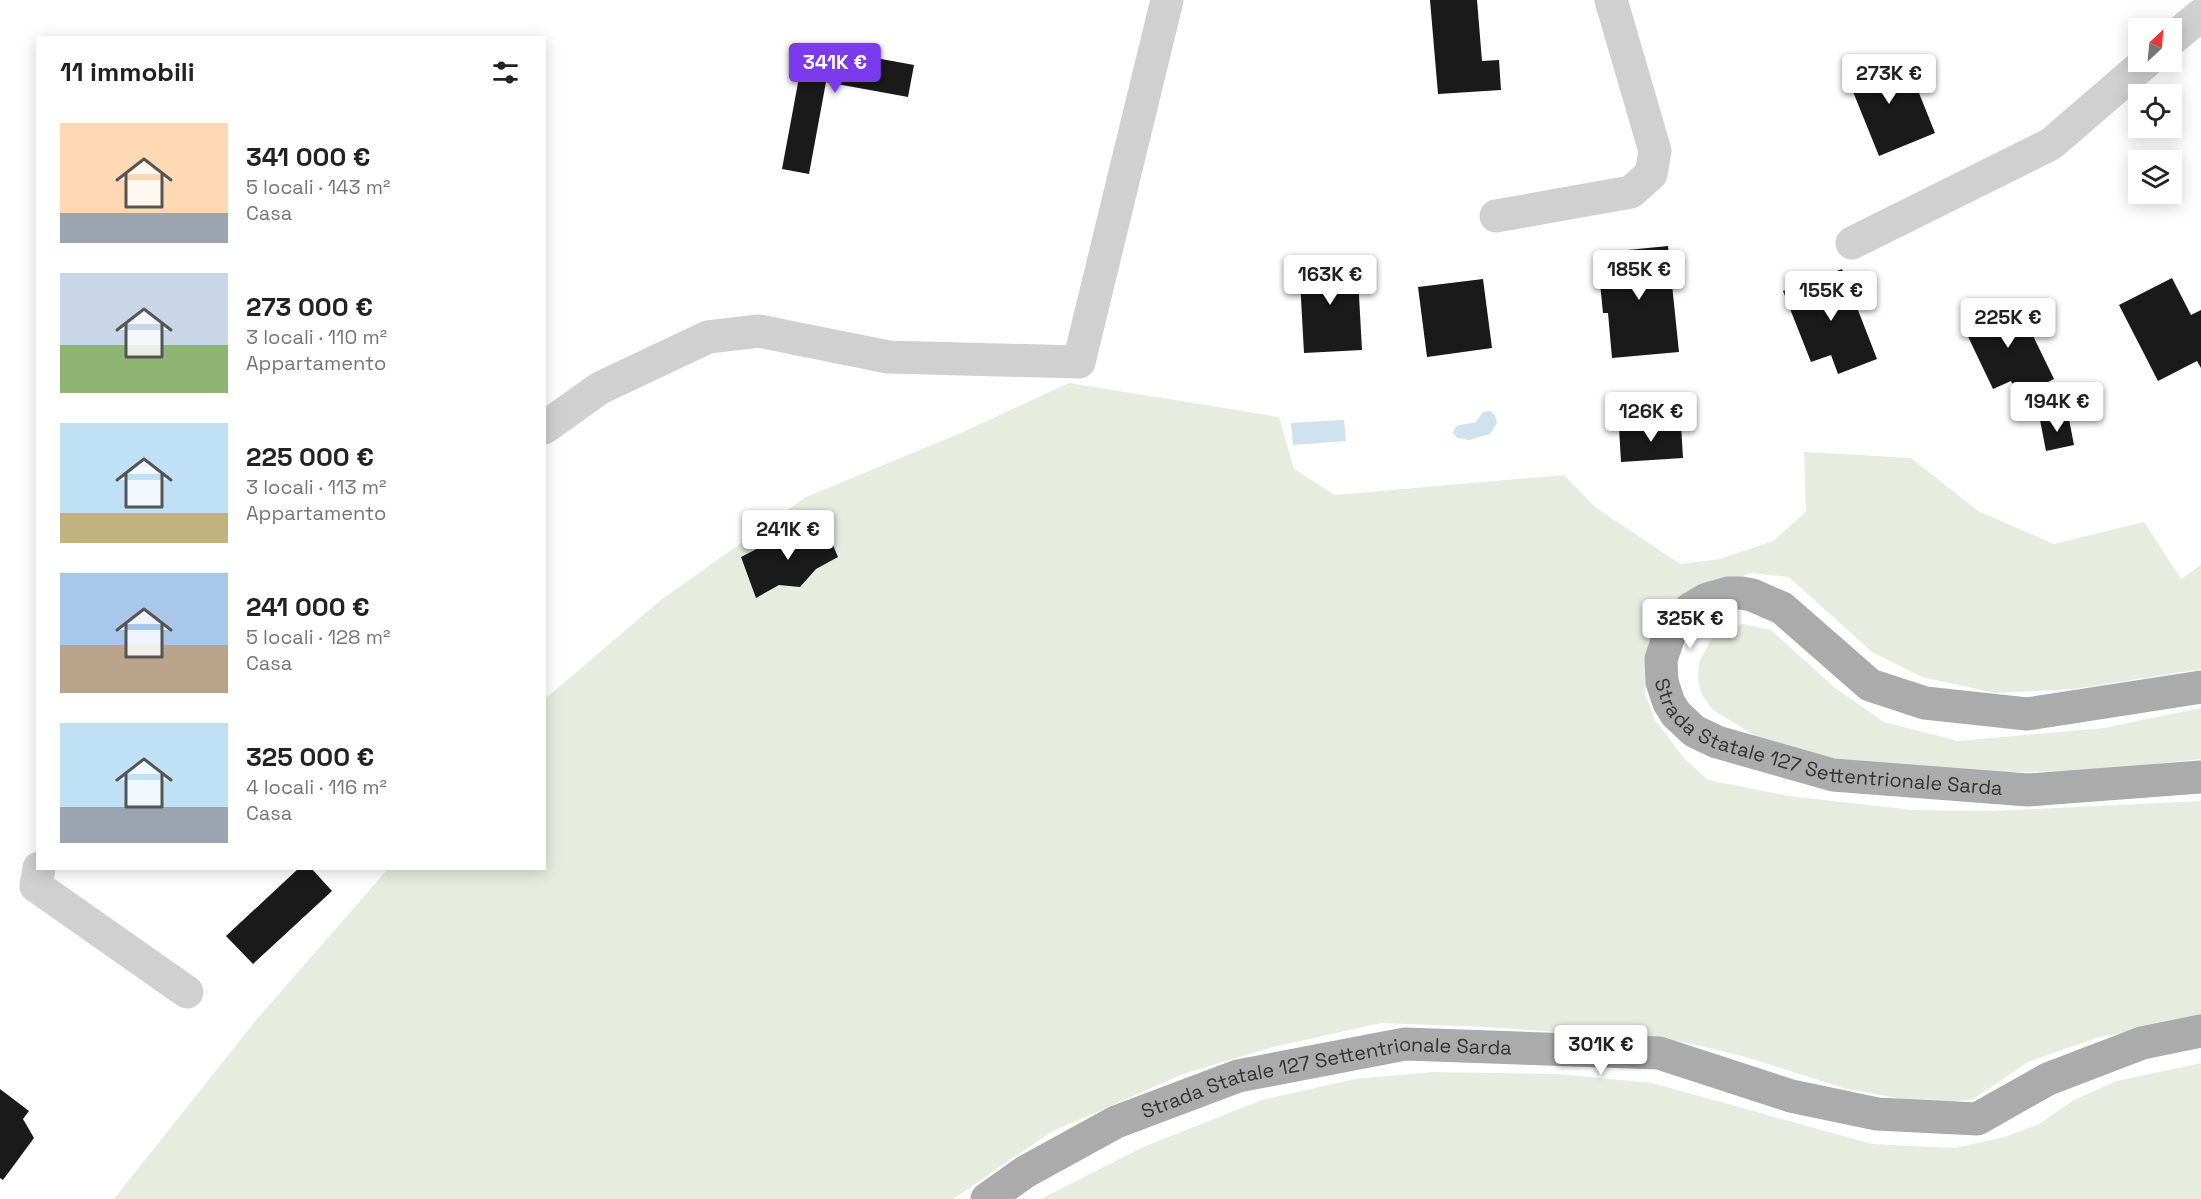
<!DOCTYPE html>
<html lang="it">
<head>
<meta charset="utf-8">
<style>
  body { margin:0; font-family:"Space Grotesk",sans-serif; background:#f2f2f2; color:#222; height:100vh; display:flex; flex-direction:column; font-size:22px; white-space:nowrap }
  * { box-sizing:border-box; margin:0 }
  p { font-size:20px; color:#767676 }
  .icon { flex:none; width:33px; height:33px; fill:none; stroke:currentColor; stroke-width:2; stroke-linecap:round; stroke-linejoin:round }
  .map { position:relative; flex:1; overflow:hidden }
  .panel { position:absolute; left:36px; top:36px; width:510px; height:834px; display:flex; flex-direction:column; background:#fff; border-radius:0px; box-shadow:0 3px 15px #0003 }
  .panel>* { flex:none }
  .needle { width:39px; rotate:26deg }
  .buttons { position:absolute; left:2128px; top:18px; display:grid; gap:12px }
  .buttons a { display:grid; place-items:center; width:54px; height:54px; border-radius:0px; background:#fff; box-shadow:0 3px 15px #0003; font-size:30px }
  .price { position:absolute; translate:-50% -51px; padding:0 14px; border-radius:6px; background:#fff; color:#222; font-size:20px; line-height:39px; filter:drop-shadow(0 2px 3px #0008) }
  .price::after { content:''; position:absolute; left:50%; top:36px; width:18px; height:14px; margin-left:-9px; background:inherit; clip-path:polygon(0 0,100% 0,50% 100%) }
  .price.selected { background:#7c3aed; color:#fff }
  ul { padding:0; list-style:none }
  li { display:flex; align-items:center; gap:18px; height:150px; padding:0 24px }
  li span { display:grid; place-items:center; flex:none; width:168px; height:120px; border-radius:0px; color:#555 }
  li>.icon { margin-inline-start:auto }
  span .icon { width:72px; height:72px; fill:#fffc; stroke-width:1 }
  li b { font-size:26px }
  h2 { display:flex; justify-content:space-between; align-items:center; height:72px; padding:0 24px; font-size:26px }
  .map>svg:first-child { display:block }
  .green { fill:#e6ecdf }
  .water { fill:#cfe2ee }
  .building { fill:#1a1a1a }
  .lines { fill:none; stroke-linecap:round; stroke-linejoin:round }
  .minor { stroke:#d0d0d0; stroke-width:33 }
  .major { stroke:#ababab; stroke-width:33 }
  .labels { text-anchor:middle; stroke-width:6; stroke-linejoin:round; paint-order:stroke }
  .street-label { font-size:20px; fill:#333; stroke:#fff }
</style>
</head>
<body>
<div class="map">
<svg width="2201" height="1199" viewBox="0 0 2201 1199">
  <rect width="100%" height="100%" fill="#fff"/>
  <path class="green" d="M1069,383L1279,417L1294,469L1335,495L1564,475L1595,507L1680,564L1720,559L1773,541L1806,512L1804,452L1911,458L1978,511L2054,544L2144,522L2181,579L2201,565V669L2074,689L1995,693L1922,677L1872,652L1789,577L1750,573L1692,596L1659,618L1647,659L1645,694L1655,720L1683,757L1708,780L1789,796L1912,810L1994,811L2201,801V1017L2096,1038L2028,1062L1973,1099L1930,1104L1847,1089L1746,1057L1680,1041L1487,1027L1381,1023L1273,1047L1183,1074L1051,1132L953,1199H114L257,1019L388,869L544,868L545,699L661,600L806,497L961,433Z
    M1743,624L1771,630L1835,688L1884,722L1958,741L2104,728L2201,708V759L2095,771L1925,773L1821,757L1772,746L1713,710L1702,695L1698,680L1699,662L1711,640L1722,631Z
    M2201,1063V1199H1041L1143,1147L1262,1100L1355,1079L1433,1072L1557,1074L1652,1083L1872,1144L1955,1148L2005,1137L2039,1124L2074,1100L2117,1081Z"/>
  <path class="water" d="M1490,411L1495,415L1497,423L1490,434L1469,440L1457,438L1453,433L1456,426L1476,422L1483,412Z
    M1344,420L1346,441L1293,445L1291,423Z"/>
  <path class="building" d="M1430,0H1477L1482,61L1499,60L1501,90L1438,94Z
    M805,45L914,65L908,97L826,82L809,174L782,169Z
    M1877,54L1886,77L1909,68L1935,133L1879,156L1843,67Z
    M1668,246L1679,352L1612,358L1608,313H1603L1597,253Z
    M1357,259L1362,350L1304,353L1299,262Z
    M1842,269L1877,359L1838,374L1831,355L1811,362L1783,291Z
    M2172,278L2191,315L2201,310V368L2197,361L2158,381L2119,305Z
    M1483,279L1492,348L1427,357L1418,287Z
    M2015,299L2054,379L2018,397L2011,381L1993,389L1962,324Z
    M2068,414L2074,445L2046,451L2040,420Z
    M1681,425L1683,458L1621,462L1619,428Z
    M826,529L838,557L816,569L800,587L779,585L756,598L741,557L780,537L804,538Z
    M299,868H311L332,891L253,964L226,936Z
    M0,1089L29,1111L23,1119L34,1138L3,1180L0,1178Z"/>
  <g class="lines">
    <path class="minor" d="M2172,39L2201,15
      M1496,216L1631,192L1651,174L1655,151L1611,0
      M1852,243L2051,144L2146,62
      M544,428L600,388L708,337L759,331L888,357L1079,362L1167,0
      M39,868L36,886L187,992"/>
    <g class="major">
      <path id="s1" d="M2201,687L2027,714L1925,703L1870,685L1782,608L1752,595L1741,593H1728L1707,599L1690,609L1670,633L1661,659L1662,682L1669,703L1676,714L1694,731L1717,742L1833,775L2028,790L2201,777"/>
      <path id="s2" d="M987,1199L1025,1172L1116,1122L1238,1076L1405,1044L1659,1053L1791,1096L1877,1114L1977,1119L2048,1079L2142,1043L2201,1031"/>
    </g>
  </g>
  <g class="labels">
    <g class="street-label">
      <text dy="7" stroke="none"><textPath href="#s1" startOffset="820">Strada Statale 127 Settentrionale Sarda</textPath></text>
      <text dy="7" stroke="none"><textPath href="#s2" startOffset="368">Strada Statale 127 Settentrionale Sarda</textPath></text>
    </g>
  </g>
</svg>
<div class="buttons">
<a><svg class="needle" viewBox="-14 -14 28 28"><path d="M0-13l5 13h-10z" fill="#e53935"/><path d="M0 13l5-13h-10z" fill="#767676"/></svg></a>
<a><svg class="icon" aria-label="locate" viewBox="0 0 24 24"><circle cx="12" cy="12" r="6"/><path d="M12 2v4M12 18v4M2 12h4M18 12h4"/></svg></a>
<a><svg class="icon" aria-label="layers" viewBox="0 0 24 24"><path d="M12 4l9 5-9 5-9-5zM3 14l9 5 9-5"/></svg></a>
</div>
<b class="price selected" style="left:835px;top:94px">341K €</b>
<b class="price" style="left:1889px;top:105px">273K €</b>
<b class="price" style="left:1639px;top:301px">185K €</b>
<b class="price" style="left:1330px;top:306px">163K €</b>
<b class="price" style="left:1831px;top:322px">155K €</b>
<b class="price" style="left:2008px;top:349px">225K €</b>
<b class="price" style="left:2057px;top:433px">194K €</b>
<b class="price" style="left:1651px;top:443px">126K €</b>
<b class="price" style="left:788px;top:561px">241K €</b>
<b class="price" style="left:1690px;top:650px">325K €</b>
<b class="price" style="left:1601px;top:1076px">301K €</b>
<section class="panel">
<h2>11 immobili<svg class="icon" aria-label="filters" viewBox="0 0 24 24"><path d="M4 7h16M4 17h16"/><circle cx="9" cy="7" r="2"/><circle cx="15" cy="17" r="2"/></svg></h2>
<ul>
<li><span style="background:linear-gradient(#ffd9b3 75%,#9aa5b1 0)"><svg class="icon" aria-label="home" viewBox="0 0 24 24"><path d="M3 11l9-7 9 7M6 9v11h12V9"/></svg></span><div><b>341 000 €</b><p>5 locali · 143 m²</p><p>Casa</p></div></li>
<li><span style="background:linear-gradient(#c9d6e8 60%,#8fb573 0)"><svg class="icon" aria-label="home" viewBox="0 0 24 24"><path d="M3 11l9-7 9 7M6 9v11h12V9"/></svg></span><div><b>273 000 €</b><p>3 locali · 110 m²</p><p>Appartamento</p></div></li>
<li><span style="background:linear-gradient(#bfe0f5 75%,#c2b280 0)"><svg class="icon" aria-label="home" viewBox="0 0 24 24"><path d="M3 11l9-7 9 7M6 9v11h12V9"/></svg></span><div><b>225 000 €</b><p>3 locali · 113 m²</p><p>Appartamento</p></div></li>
<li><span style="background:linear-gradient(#a9c7e8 60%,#b9a48a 0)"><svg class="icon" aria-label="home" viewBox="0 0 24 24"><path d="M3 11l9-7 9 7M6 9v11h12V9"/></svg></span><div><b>241 000 €</b><p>5 locali · 128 m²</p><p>Casa</p></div></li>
<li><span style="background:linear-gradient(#bfe0f5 70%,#9aa5b1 0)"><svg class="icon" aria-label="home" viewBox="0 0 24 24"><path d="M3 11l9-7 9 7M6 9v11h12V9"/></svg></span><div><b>325 000 €</b><p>4 locali · 116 m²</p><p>Casa</p></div></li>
</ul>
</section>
</div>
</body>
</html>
